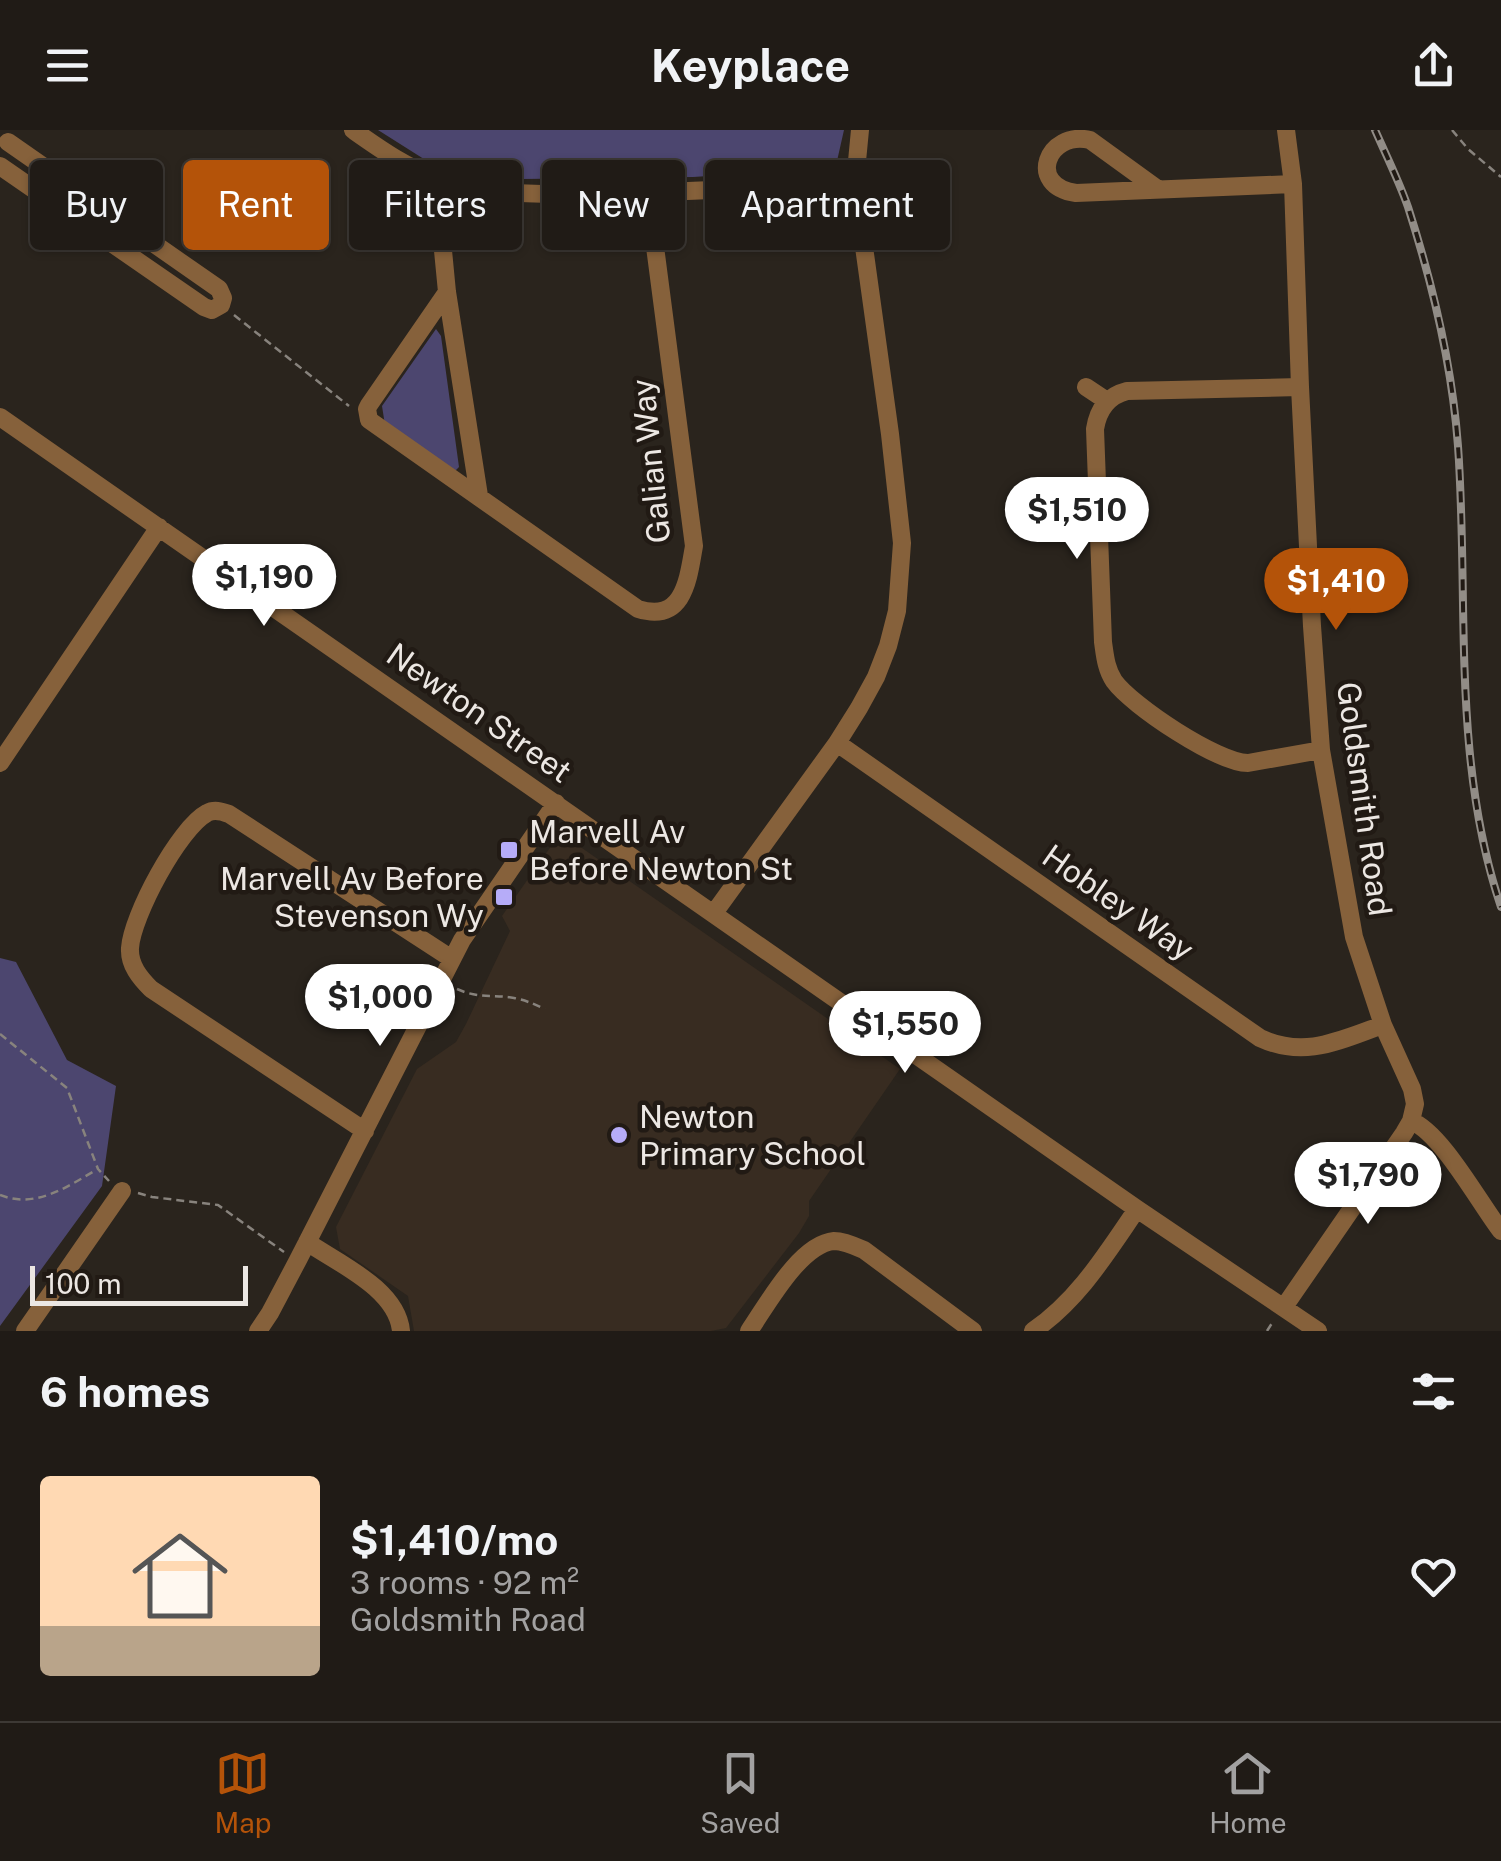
<!DOCTYPE html>
<html lang="en">
<head>
<meta charset="utf-8">
<style>
  body { margin:0; font-family:"Public Sans",sans-serif; background:#2d2823; color:#f1f3f6; height:100vh; display:flex; flex-direction:column; font-size:38px; white-space:nowrap }
  * { box-sizing:border-box; margin:0 }
  p { font-size:32px; color:#a2a1a1 }
  .icon { flex:none; width:55px; height:55px; fill:none; stroke:currentColor; stroke-width:2; stroke-linecap:round; stroke-linejoin:round }
  .map { position:relative; height:1201px; overflow:hidden }
  .side { display:flex; flex-direction:column; background:#201b16; flex:1 }
  .side>* { flex:none }
  .guide { position:absolute; left:30px; top:30px; width:1000px; height:90px; display:flex; gap:20px }
  .scale { position:absolute; left:30px; bottom:25px; width:218px; box-sizing:border-box; padding-left:10px; border:5px solid #ece7e3; border-top:0; font-size:28px; line-height:35px; white-space:nowrap; color:#ece7e3; -webkit-text-stroke:8px #211a14; paint-order:stroke }
  .price { position:absolute; translate:-50% -85px; padding:0 22px; border-radius:35px; background:#fff; color:#222; font-size:32px; line-height:65px; filter:drop-shadow(0 2px 5px #0008) }
  .price::after { content:''; position:absolute; left:50%; top:60px; width:30px; height:22px; margin-left:-15px; background:inherit; clip-path:polygon(0 0,100% 0,50% 100%) }
  .price.current { background:#b45309; color:#fff }
  ul { padding:0; list-style:none }
  li { display:flex; align-items:center; gap:30px; height:250px; padding:0 40px }
  li span { display:grid; place-items:center; flex:none; width:280px; height:200px; border-radius:10px; color:#555 }
  li>.icon { margin-inline-start:auto }
  span .icon { width:120px; height:120px; fill:#fffc; stroke-width:1 }
  li b { font-size:42px }
  h2 { display:flex; justify-content:space-between; align-items:center; height:120px; padding:0 40px; font-size:42px }
  .chip { padding:0 35px; border-radius:10px; background:#201b16; box-shadow:0 2px 8px #0004,0 0 0 2px #3d3935; font-size:35px; line-height:90px }
  .chip.current { background:#b45309; color:#fff }
  header { display:flex; justify-content:space-between; align-items:center; height:130px; padding:0 40px; background:#201b16; font-size:45px; font-weight:700 }
  .tab-bar { display:flex; justify-content:space-around; align-items:center; height:140px; border-top:2px solid #3d3935; background:#201b16; font-size:28px; color:#a2a1a1 }
  .tab-bar a { display:grid; justify-items:center; gap:5px }
  .tab-bar .current { color:#b45309 }
  .map>svg:first-child { display:block }
  .built { fill:#382c21 }
  .green { fill:#4c466f }
  .lines { fill:none; stroke-linecap:round; stroke-linejoin:round }
  .path { stroke:#88837d; stroke-width:2.5; stroke-dasharray:8 5; stroke-linecap:butt }
  .minor { stroke:#86613b; stroke-width:18 }
  .rail-casing { stroke:#928d87; stroke-width:8 }
  .rail { stroke:#211a14; stroke-width:4; stroke-dasharray:11; stroke-linecap:butt }
  .poi-dot { fill:#b6acf8; stroke:#211a14; stroke-width:4 }
  .labels { text-anchor:middle; stroke-width:9; stroke-linejoin:round; paint-order:stroke }
  .street-label { font-size:32px; fill:#ece7e3; stroke:#211a14 }
  .poi-label { font-size:32px; fill:#ece7e3; stroke:#211a14; text-anchor:start }
</style>
</head>
<body>
<header><svg class="icon" aria-label="menu" viewBox="0 0 24 24"><path d="M4 6h16M4 12h16M4 18h16"/></svg>Keyplace<svg class="icon" aria-label="share" viewBox="0 0 24 24"><path d="M12 15V3M7 8l5-5 5 5M5 13v7h14v-7"/></svg></header>
<div class="map">
<svg width="1501" height="1201" viewBox="0 0 1501 1201">
  <rect width="100%" height="100%" fill="#2a241d"/>
  <path class="built" d="M569,709L900,939L809,1071V1086L799,1103L726,1198L711,1201H414L408,1166L340,1119L336,1097L417,939L456,912L466,894L510,801L502,786L554,712Z"/>
  <path class="green" d="M378,0H844L837,31L821,39L693,47L522,49L471,43L427,31Z
    M436,199L441,206L459,337L453,343L385,295L382,276Z
    M0,828L16,832L67,930L116,956L102,1056L0,1196Z"/>
  <g class="lines">
    <path class="path" d="M1452,0L1468,19L1501,47
      M234,185L349,276
      M457,859C479,869 492,864 514,868C525,870 534,874 545,879
      M0,904L67,958L98,1039L109,1051
      M138,1063L152,1067L218,1075L284,1122
      M0,1065C35,1079 67,1057 96,1040
      M1267,1201L1274,1190"/>
    <path class="minor" d="M353,0C380,19 408,39 440,49C490,66 541,64 592,64C680,63 767,57 855,52
      M0,36L204,177L212,180L221,175L223,168L219,159L8,12
      M436,48L447,162L479,366
      M1159,60L1090,10C1047,0 1026,56 1076,63L1293,54
      M447,162L369,275L367,279L369,290L638,479C684,493 688,450 694,416L648,63
      M1086,257L1107,271
      M1300,257L1127,261C1107,266 1098,280 1095,299L1103,512C1105,526 1106,539 1114,551C1132,576 1218,633 1248,633L1321,620
      M0,287L1137,1079L1318,1201
      M837,613L1260,908C1305,929 1340,910 1383,895
      M0,633L159,397
      M714,783L837,613L859,578L876,547L888,516L897,481L902,413L890,304L855,52L860,0
      M1411,991C1441,1002 1480,1074 1501,1101
      M365,1001L151,859C140,848 129,835 130,818C132,786 179,698 207,683C214,679 221,681 229,684L452,829
      M307,1112C339,1134 397,1159 401,1201
      M1284,1177L1404,1003L1411,991L1415,974L1412,959L1383,895L1354,807L1321,620L1312,496L1300,257L1293,54L1286,0
      M25,1201L122,1061
      M258,1201L270,1183L298,1130L462,810L556,673
      M749,1201C767,1175 800,1114 834,1111C844,1111 855,1116 864,1120L973,1201
      M1033,1201C1079,1169 1106,1124 1137,1079"/>
    <defs>
      <path id="rail" d="M1375,0C1386,25 1399,51 1408,77C1433,155 1452,234 1458,316C1469,469 1451,629 1501,777"/>
    </defs>
    <use href="#rail" class="rail-casing"/>
    <use href="#rail" class="rail"/>
  </g>
  <g class="poi-dot">
    <rect x="499" y="710" width="20" height="20" rx="5"/>
    <rect x="494" y="757" width="20" height="20" rx="5"/>
    <circle cx="619" cy="1005" r="10"/>
  </g>
  <g class="labels">
    <g class="street-label">
      <text transform="translate(651 331) rotate(-96)" y="11">Galian Way</text>
      <text transform="translate(479 583) rotate(35)" y="11">Newton Street</text>
      <text transform="translate(1364 669) rotate(82)" y="11">Goldsmith Road</text>
      <text transform="translate(1118 773) rotate(35)" y="11">Hobley Way</text>
    </g>
    <g class="poi-label">
      <text x="529" y="713">Marvell Av<tspan x="529" dy="37">Before Newton St</tspan></text>
      <text x="484" y="760" text-anchor="end">Marvell Av Before<tspan x="484" dy="37">Stevenson Wy</tspan></text>
      <text x="639" y="998">Newton<tspan x="639" dy="37">Primary School</tspan></text>
    </g>
  </g>
</svg>
<div class="scale">100 m</div>
<b class="price" style="left:1077px;top:432px">$1,510</b>
<b class="price" style="left:264px;top:499px">$1,190</b>
<b class="price current" style="left:1336px;top:503px">$1,410</b>
<b class="price" style="left:380px;top:919px">$1,000</b>
<b class="price" style="left:905px;top:946px">$1,550</b>
<b class="price" style="left:1368px;top:1097px">$1,790</b>
<div class="guide">
<a class="chip">Buy</a>
<a class="chip current">Rent</a>
<a class="chip">Filters</a>
<a class="chip">New</a>
<a class="chip">Apartment</a>
</div>
</div>
<section class="side">
<h2>6 homes<svg class="icon" aria-label="filters" viewBox="0 0 24 24"><path d="M4 7h16M4 17h16"/><circle cx="9" cy="7" r="2"/><circle cx="15" cy="17" r="2"/></svg></h2>
<ul>
<li><span style="background:linear-gradient(#ffd9b3 75%,#b9a48a 0)"><svg class="icon" aria-label="home" viewBox="0 0 24 24"><path d="M3 11l9-7 9 7M6 9v11h12V9"/></svg></span><div><b>$1,410/mo</b><p>3 rooms · 92 m²</p><p>Goldsmith Road</p></div><svg class="icon" aria-label="heart" viewBox="0 0 24 24"><path d="M12 20l-8-8c-3-5 5-10 8-4 3-6 11-1 8 4z"/></svg></li>
</ul>
</section>
<nav class="tab-bar">
<a class="current"><svg class="icon" aria-label="map" viewBox="0 0 24 24"><path d="M3 6l6-2 6 2 6-2v14l-6 2-6-2-6 2zM9 4v14M15 6v14"/></svg>Map</a>
<a><svg class="icon" aria-label="saved" viewBox="0 0 24 24"><path d="M7 4h10v16l-5-4-5 4z"/></svg>Saved</a>
<a><svg class="icon" aria-label="home" viewBox="0 0 24 24"><path d="M3 11l9-7 9 7M6 9v11h12V9"/></svg>Home</a>
</nav>
</body>
</html>
